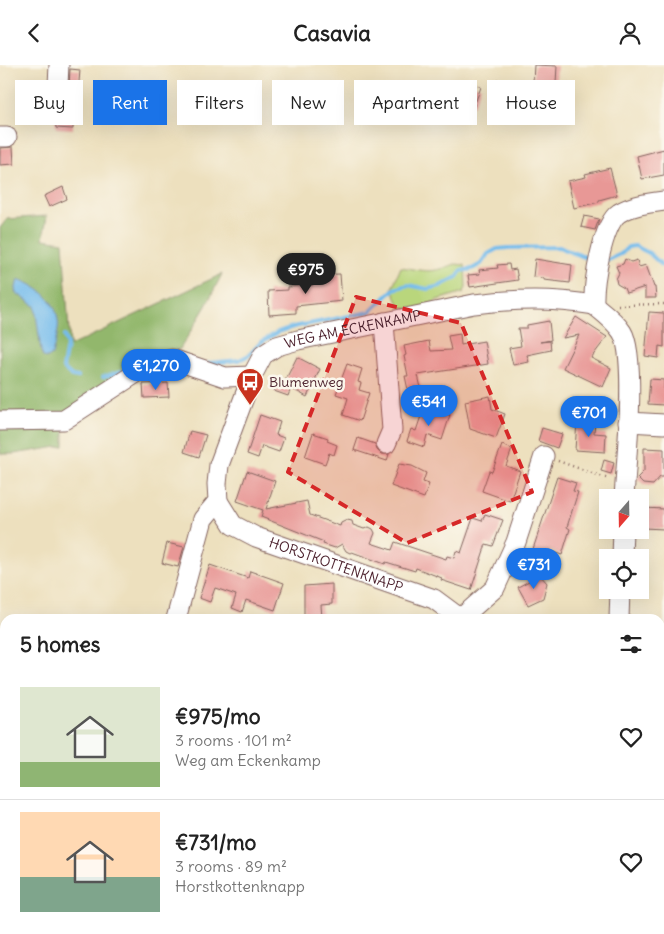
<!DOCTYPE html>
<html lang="en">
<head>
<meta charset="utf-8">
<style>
  body { margin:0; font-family:Delius,sans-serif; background:#f2f2f2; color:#222; height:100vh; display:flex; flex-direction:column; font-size:19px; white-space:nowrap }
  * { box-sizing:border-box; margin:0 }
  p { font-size:16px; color:#767676 }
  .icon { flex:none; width:28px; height:28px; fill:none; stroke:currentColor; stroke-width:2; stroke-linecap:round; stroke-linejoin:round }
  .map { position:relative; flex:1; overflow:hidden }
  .details { position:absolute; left:0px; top:549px; width:665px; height:321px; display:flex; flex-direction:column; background:#fff; border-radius:15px 15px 0 0; box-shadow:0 5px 20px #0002 }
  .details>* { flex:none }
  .banner { position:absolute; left:15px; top:15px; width:635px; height:45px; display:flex; gap:10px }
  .needle { width:32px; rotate:200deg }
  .buttons { position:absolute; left:599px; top:424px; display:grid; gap:10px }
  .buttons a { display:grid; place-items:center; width:50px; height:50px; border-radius:0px; background:#fff; box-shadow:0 5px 20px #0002; font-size:25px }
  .price { position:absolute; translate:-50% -42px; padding:0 11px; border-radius:18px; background:#1a73e8; color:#fff; font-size:16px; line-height:32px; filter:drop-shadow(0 1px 2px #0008) }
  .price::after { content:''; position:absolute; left:50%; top:30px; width:15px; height:11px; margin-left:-8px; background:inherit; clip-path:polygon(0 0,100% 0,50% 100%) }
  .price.current { background:#222; color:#fff }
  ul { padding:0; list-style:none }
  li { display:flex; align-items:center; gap:15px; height:125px; padding:0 20px }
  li+li { border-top:1px solid #e0e0e0 }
  li span { display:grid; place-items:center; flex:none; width:140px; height:100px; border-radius:0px; color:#555 }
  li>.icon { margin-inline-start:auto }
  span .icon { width:60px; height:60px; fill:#fffc; stroke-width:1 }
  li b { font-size:21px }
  h2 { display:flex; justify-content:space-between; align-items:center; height:60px; padding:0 20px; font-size:21px }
  .chip { padding:0 18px; border-radius:0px; background:#fff; box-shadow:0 5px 20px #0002; font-size:18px; line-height:45px }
  .chip.current { background:#1a73e8; color:#fff }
  header { display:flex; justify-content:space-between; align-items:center; height:65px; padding:0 20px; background:#fff; font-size:22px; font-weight:700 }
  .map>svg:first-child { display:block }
  .industrial { fill:#d1bfbd }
  .green { fill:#b9d67c; stroke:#827a54 }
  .forest { fill:#92b76c; stroke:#6e6b4c }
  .water { fill:#74bcec; stroke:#5f6e8c }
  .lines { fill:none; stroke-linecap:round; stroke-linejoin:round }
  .stream { stroke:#74bcec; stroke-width:4 }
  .building { fill:#e89896 }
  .minor-casing { stroke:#83635e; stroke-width:21 }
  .path { stroke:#83635e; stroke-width:2.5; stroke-dasharray:1 4; stroke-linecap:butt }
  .minor { stroke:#fff; stroke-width:19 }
  .rail-casing { stroke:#4a1f2b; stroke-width:5.5 }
  .rail { stroke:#fbf7ec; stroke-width:4; stroke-dasharray:11; stroke-linecap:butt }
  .marked { fill:#d62828; fill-opacity:0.2; stroke:#d62828; stroke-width:4; stroke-dasharray:10 6; stroke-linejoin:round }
  .labels { text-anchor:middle; stroke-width:5; stroke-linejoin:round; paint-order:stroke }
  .street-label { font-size:14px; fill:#4a1f2b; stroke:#fbf7ec }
  .poi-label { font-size:14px; fill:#4a1f2b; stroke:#fbf7ec; text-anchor:start }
</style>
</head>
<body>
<header><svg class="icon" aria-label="back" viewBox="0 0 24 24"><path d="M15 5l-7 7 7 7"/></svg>Casavia<svg class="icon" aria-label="person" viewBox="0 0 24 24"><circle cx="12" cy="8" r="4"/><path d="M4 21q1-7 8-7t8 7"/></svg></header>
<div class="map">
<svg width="664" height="869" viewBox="0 0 664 869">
  <rect width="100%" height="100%" fill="#fbf7ec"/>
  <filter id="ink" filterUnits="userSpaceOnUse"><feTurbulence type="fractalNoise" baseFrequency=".02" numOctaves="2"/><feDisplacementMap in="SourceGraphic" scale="10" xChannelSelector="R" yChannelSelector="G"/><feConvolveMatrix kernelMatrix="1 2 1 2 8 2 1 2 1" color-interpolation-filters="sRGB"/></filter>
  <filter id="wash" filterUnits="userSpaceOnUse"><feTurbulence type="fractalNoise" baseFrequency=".0096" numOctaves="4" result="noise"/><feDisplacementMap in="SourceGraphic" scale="20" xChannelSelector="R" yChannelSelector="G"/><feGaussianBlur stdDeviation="1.12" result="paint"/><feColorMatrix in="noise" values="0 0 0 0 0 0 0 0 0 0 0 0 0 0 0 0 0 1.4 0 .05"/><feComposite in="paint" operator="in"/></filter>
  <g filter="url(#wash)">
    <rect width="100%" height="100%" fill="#ede0be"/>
    <path class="industrial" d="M664,626V691L660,710V640Z"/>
    <path class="green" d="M455,199L465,200L466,222L464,227L437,235L429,241L413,245L400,242L392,223L401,202C426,206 431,209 455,199Z
      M664,578V626L660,640V587Z
      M664,691V806L660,832V710Z
      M567,865H620V869H566Z"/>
    <path class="forest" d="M47,151L43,174L63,177L70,281L222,209L206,241L180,284L135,302L64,355V381L14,389H0V163L7,154Z"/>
    <path class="water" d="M18,214C37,221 55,233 58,255C60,265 54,280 52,290L48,293L43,292L41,286L35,241L15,227Z"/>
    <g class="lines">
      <path class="stream" d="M604,197L621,189L628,182L635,181L649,188L664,202
        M64,271L67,280L63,303L72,311L78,312
        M209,298L239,295L249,290L261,277L278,267L293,262L370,247L394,224L408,220L428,224L440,221L457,212L461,206L472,204L481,199L488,189L497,184L508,183L562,182L563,184L593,195
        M103,312L125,306"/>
    </g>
    <g id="blocks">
      <path class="building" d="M534,0L557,1L556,18L533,17Z
        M70,4L80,5L78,29H73V64L56,63L55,51L63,50L67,46L68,41Z
        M497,15L516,22L518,18L536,24L530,41L512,35L510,41L491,34Z
        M469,17L481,22L474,41L462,36Z
        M13,82L14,99L0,100V83Z
        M664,84V110L642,114L637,91Z
        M610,103L617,130L599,135V137L574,143L568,116L586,112L585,109Z
        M63,122L67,134L49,142L44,131Z
        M584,151L599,154L595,165L581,162Z
        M535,194L572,200L570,218L544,215V213L533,212Z
        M625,194L631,197L637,195L639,202L646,200L654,222H655L656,233H645V222L626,228L624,223L617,219L616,214L619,208L616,201L623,199Z
        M509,199L510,205L516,204L518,215L470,222L468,210L480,209L479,205L498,203L497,200Z
        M340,209L342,236L296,241V248L269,250L268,226L288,225V222L313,220V210Z
        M649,247L664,248V282L659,281L658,293L645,291Z
        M576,252L607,272L591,293L611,303L603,322L563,303L579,270L563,273Z
        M549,256L551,275L540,277L550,276L551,285L527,290L529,297L513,300L509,283L521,281L518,263H527V260Z
        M460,269L461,280L484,276L488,299L418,310L421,323L408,325L405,311H408L404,291L406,290L404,281L429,276L431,286L451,285L448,271Z
        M297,292L320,304L307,332L291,323L288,331L274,326L279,315L284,318Z
        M347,299L362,304L358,317L361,318L359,325L369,328L360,356L343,350L348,333L336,329Z
        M650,314L664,315V340L648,339Z
        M168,318L169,332L144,333L143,319Z
        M490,331L492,344L505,349L496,373L470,364L465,336Z
        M424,342L450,350L442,375L427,370L424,382L407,376L411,364L416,366Z
        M260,350L280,357L276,370L284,373L279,387L262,381L258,393L247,389Z
        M577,356L595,357L594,368L606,369L605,387L575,385Z
        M542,363L562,369L557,383L538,376Z
        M190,366L206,370L199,392L184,387Z
        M313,368L328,373L327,376L337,380L334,390L329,388L325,399L305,392Z
        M358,373L375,379L377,385L381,389H389L387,396L354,385Z
        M502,380L512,384L506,401L520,406L510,436L482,426L489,406L492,407Z
        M644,383L664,384V412H660L653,420L643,419L637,413L644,406Z
        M604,395L614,398L611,409L601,406Z
        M399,399L412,401L426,408L423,417L429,419L424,433L391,421Z
        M247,406L275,416L266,444L307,436L310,450L340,461L341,458L347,455L352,456L353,460L364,464L369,462L373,464L375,468L371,478L392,485L395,477L446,494L447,491L454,493L456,486L461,488L473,453L482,456L485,449L503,455L493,481L486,479L471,525L441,515L442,513L416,503L415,506L386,497L385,499L352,487L350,488L346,486L342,479L335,483L323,479L324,477L261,452L263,445L237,436Z
        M557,412L576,418L573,426L578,427L567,462L570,464L562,490L550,486L542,507L527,502Z
        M644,443L664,444V464L643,463Z
        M167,478L184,482L178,502L162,498Z
        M210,500L248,513L250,506L284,518L275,545L246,535L242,547L232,543L236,530L215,523L210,537L199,533Z
        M540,510L547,518L543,533L528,540L518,522Z
        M332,519V539L321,540L322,553L304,554V521Z"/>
    </g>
  </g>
  <g filter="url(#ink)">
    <use href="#blocks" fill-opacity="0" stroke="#83635e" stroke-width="1"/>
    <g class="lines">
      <defs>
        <g id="minor">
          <path d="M57,40L59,0"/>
          <path d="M0,72H7"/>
          <path d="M594,240C604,248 615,256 622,267C637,291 626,400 624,432"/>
          <path d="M594,240C593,220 602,159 619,148C632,140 649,138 664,136"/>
          <path d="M384,257L392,365L386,379"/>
          <path d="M0,356L64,355L141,305L172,294L225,312L252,311"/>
          <path d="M628,357L664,359"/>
          <path id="s1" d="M218,436L233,460L256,472L434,534L461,554"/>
          <path d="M622,492L623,465"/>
          <path d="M461,553L495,523L516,477L544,391"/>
          <path id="s2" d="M176,554L203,454L218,436L217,419L219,400L252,311L263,290L277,281L298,275L474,239C516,234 552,233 594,240"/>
          <path d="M619,554L620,525"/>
          <path d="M660,855L664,830"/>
          <path d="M418,865L419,869"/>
          <path d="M59,869L62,865"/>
          <path d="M557,869L558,865"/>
        </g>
      </defs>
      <use href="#minor" class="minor-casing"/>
      <path class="path" d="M618,240L664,239
        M558,396L609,414"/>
      <use href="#minor" class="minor"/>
      <defs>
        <path id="rail" d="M660,673L664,656
          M627,869L628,865"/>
      </defs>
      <use href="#rail" class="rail-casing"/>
      <use href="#rail" class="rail"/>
    </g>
  </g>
  <path class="marked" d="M356,232L461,258L532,427L407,478L288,407Z"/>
  <defs>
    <symbol id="bus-pin" viewBox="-11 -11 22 30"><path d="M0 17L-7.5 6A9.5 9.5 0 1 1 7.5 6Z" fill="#c8321e" stroke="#fbf7ec"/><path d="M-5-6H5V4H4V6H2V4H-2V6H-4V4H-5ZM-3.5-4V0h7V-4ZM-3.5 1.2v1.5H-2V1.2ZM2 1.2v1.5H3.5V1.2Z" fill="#fff"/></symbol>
  </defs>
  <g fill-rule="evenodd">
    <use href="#bus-pin" x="234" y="301" width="32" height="43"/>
  </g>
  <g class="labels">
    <g class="street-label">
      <text dy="5" stroke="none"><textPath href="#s2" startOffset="376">WEG AM ECKENKAMP</textPath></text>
      <text dy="5" stroke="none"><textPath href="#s1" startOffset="139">HORSTKOTTENKNAPP</textPath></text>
    </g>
    <g class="poi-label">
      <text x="269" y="322">Blumenweg</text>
    </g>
  </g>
</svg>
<div class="buttons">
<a><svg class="needle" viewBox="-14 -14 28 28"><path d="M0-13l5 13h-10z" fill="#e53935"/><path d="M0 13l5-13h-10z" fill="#767676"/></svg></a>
<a><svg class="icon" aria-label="locate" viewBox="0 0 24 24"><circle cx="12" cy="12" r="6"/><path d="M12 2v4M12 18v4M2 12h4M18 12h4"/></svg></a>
</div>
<b class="price current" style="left:306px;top:230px">€975</b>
<b class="price" style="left:156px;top:326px">€1,270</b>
<b class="price" style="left:429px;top:362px">€541</b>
<b class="price" style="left:589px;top:373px">€701</b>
<b class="price" style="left:534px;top:525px">€731</b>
<div class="banner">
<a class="chip">Buy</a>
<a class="chip current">Rent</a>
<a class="chip">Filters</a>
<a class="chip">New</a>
<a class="chip">Apartment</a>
<a class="chip">House</a>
</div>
<section class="details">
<h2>5 homes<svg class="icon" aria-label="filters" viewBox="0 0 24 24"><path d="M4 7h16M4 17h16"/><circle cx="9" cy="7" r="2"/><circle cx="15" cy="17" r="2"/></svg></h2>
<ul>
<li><span style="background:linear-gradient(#dfe7d0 75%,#8fb573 0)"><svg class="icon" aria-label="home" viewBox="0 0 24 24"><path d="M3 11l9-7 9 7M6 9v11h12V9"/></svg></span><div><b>€975/mo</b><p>3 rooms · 101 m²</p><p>Weg am Eckenkamp</p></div><svg class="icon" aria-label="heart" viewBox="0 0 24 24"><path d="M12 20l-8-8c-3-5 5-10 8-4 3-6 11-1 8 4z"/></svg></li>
<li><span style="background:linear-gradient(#ffd9b3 65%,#7fa58c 0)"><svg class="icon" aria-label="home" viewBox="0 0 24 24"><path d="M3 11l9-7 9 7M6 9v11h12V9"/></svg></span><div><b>€731/mo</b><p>3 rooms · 89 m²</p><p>Horstkottenknapp</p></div><svg class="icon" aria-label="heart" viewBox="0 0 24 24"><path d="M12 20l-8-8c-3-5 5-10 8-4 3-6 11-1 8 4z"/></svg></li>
</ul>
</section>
</div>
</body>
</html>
